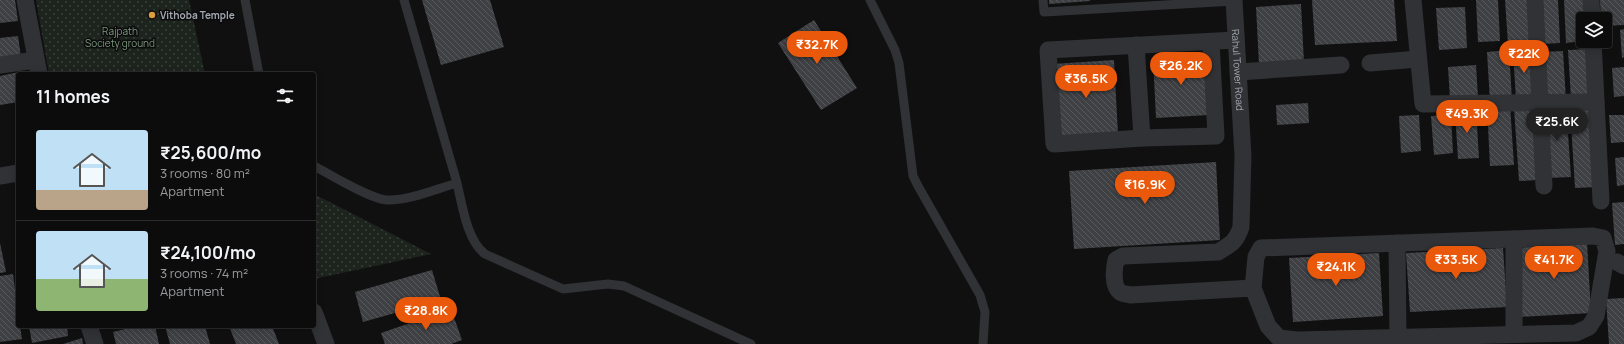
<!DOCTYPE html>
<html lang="en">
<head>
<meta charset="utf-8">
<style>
  body { margin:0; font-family:Manrope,sans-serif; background:#1a1a1b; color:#f1f3f6; height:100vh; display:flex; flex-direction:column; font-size:15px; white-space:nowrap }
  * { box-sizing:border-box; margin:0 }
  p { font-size:13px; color:#9a9b9d }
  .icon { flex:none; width:22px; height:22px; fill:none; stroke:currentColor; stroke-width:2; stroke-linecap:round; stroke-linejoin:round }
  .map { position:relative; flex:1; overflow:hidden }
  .side { position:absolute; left:16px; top:72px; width:300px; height:256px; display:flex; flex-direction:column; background:#0c0c0d; border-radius:4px; box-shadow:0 2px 10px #0003,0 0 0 1px #2c2c2e }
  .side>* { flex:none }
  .fabs { position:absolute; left:1576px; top:12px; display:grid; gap:8px }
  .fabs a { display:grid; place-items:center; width:36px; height:36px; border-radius:4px; background:#0c0c0d; box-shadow:0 2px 10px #0003,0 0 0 1px #2c2c2e; font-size:20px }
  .price { position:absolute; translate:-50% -34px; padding:0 9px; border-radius:14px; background:#ea580c; color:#fff; font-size:13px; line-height:26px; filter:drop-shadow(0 1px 2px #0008) }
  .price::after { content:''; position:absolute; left:50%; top:24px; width:12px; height:9px; margin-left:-6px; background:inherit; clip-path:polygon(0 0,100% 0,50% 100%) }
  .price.on { background:#222; color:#fff }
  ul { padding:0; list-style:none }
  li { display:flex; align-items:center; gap:12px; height:100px; padding:0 20px }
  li+li { border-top:1px solid #2c2c2e }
  li span { display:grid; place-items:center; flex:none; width:112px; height:80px; border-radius:4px; color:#555 }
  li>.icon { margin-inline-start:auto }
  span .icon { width:48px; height:48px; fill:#fffc; stroke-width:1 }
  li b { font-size:17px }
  h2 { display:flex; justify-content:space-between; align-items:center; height:48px; padding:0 20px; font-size:17px }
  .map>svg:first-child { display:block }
  .park { fill:url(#park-dots) }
  .building { fill:url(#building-back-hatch) }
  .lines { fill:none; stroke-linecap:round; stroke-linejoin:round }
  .service { stroke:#313235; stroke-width:9 }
  .minor { stroke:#313235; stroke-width:17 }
  .poi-dot { fill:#db9d3e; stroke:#0b0b0c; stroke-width:1.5 }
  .labels { text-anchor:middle; stroke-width:3; stroke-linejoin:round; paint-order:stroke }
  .poi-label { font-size:10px; font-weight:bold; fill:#a2a7b0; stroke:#0b0b0c; text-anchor:start }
  .park-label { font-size:10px; fill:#7b997c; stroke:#0b0b0c }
  .street-label { font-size:10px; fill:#a2a7b0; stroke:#0b0b0c }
</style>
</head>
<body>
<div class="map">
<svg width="1624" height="344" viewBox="0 0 1624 344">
  <defs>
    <pattern id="park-dots" width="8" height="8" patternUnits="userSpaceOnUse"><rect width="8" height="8" fill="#1d231d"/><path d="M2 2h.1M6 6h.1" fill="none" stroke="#3b403b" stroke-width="1.8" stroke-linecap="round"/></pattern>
    <pattern id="building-back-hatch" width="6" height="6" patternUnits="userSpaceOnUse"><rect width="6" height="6" fill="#3f4044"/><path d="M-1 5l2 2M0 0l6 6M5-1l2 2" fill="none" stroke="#58595c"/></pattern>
  </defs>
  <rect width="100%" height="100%" fill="#101011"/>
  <path class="park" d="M36,0H189L205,74H49Z
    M314,194L431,254L314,279Z"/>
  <path class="building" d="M0,0H15L18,21L0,23Z
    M422,0H490L504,47L441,65Z
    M1049,0H1090V1L1049,4Z
    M1312,0H1394L1397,41L1315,45Z
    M1476,0H1498L1500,41L1478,42Z
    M1505,0H1528L1531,43L1508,44Z
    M1540,0H1558L1560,43L1542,44Z
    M1564,0H1586L1587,19H1583V41L1566,43Z
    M1600,0H1624V25L1605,26V19H1601Z
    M1301,4L1304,63L1259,65L1256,7Z
    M1465,7L1467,48L1439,50L1436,8Z
    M814,20L857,88L821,110L778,43Z
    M1624,29V57L1622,58L1620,30Z
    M18,36L21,57L0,60V38Z
    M1589,49L1592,97L1571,98L1568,50Z
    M1509,50L1512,100L1490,102L1487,52Z
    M1532,50L1535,98L1516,99L1513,51Z
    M1563,51L1566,100H1544L1541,52Z
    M1206,54L1209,115L1156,118L1153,58Z
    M1114,60L1118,134L1057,137L1053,64Z
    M1476,65L1478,97L1450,99L1448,67Z
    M1624,67V96L1614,97L1612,68Z
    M19,72L18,102L0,105V76Z
    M1308,103L1309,123L1277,125L1276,105Z
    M1510,105L1514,165L1490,166L1487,106Z
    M1566,105L1571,177L1548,178L1544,107Z
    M1535,106L1539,180L1519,181L1514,108Z
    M1592,106L1597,187L1575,188L1570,107Z
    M1476,110L1479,158L1458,159L1455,111Z
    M1419,115L1421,151L1401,153L1399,116Z
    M1451,115L1453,153L1434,155L1431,116Z
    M1609,115H1624V142L1611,143Z
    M1624,157V185L1617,186L1615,158Z
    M1216,162L1220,240L1074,249L1069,171Z
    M1624,202V244L1615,245L1612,203Z
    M1587,242L1591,313L1519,317L1518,248Z
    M0,243L6,272L0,273Z
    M1503,248L1507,307L1410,312L1406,253Z
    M1379,253L1383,316L1293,322L1289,258Z
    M432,270L441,300L363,322L355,292Z
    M13,274L18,312V326H20L22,339L0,342V276Z
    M1624,298V344H1609L1606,299Z
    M451,309L462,340L451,344H385L381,333Z
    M29,326H67L68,336L32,343Z
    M137,326H155L159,344H116L113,332Z
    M165,326H205L210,344H170Z
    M229,326H272L279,344H236Z
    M82,338L83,344H63Z"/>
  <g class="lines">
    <path class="service" d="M245,0L259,74
      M404,0L457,183
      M870,0L895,50L899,63L913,176L918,186L980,295L985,312L983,344
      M1043,0L1044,12L1234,1
      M314,166C331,175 370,199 387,200C408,201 436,189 457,183C462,204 467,241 485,254L563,289L608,284L624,286L751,344"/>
    <g class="minor">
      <path d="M25,0L39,74"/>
      <path id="s1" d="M1234,0L1243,156L1241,227C1236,242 1231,244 1218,252L1123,256L1116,260C1114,268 1112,286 1120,292C1122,294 1127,294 1130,295L1253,288"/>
      <path d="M1413,0L1423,104L1596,102"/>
      <path d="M1535,0L1544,186"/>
      <path d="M1591,0L1592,19"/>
      <path d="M1593,41L1601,201"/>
      <path d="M1211,42L1216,136L1142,138L1054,144L1048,50L1236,40"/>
      <path d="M1136,45L1142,138"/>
      <path d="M1370,63L1418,59"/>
      <path d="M0,65L36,60"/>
      <path d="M1238,72L1341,65"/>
      <path d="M0,176L18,173"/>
      <path d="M1593,236L1603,238L1607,251L1596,316L1589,327L1576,333L1297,340L1279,338L1268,326L1253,288L1256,257L1261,248Z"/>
      <path d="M1514,239V334"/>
      <path d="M1397,243L1398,337"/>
      <path d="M1617,262L1624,266"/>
      <path d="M314,312L326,344"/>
      <path d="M89,326L95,344"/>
    </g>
  </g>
  <circle class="poi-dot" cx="152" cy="15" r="4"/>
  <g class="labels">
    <g class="poi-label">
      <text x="160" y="19">Vithoba Temple</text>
    </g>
    <g class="park-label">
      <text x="120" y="35">Rajpath<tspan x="120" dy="12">Society ground</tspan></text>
    </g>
    <g class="street-label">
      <text dy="4" stroke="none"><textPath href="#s1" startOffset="70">Rahul Tower Road</textPath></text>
    </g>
  </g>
</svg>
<div class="fabs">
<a><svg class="icon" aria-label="layers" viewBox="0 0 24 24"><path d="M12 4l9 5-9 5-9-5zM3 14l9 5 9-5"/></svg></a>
</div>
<b class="price" style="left:817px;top:65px">₹32.7K</b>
<b class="price" style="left:1524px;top:74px">₹22K</b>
<b class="price" style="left:1181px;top:86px">₹26.2K</b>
<b class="price" style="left:1086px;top:99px">₹36.5K</b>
<b class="price" style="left:1467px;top:134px">₹49.3K</b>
<b class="price on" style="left:1557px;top:142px">₹25.6K</b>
<b class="price" style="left:1145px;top:205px">₹16.9K</b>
<b class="price" style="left:1456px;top:280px">₹33.5K</b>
<b class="price" style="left:1554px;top:280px">₹41.7K</b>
<b class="price" style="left:1336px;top:287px">₹24.1K</b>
<b class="price" style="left:426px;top:331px">₹28.8K</b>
<section class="side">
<h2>11 homes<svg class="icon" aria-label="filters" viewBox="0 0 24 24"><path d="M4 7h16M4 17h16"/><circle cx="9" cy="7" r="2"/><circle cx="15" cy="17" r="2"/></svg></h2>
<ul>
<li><span style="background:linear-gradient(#bfe0f5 75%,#b9a48a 0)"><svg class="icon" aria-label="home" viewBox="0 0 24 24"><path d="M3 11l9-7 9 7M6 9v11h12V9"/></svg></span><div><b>₹25,600/mo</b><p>3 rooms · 80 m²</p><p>Apartment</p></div></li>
<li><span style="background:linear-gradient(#bfe0f5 60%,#8fb573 0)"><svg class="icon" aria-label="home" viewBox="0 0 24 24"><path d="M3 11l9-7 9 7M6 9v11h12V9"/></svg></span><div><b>₹24,100/mo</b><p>3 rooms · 74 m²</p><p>Apartment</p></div></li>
</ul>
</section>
</div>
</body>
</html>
